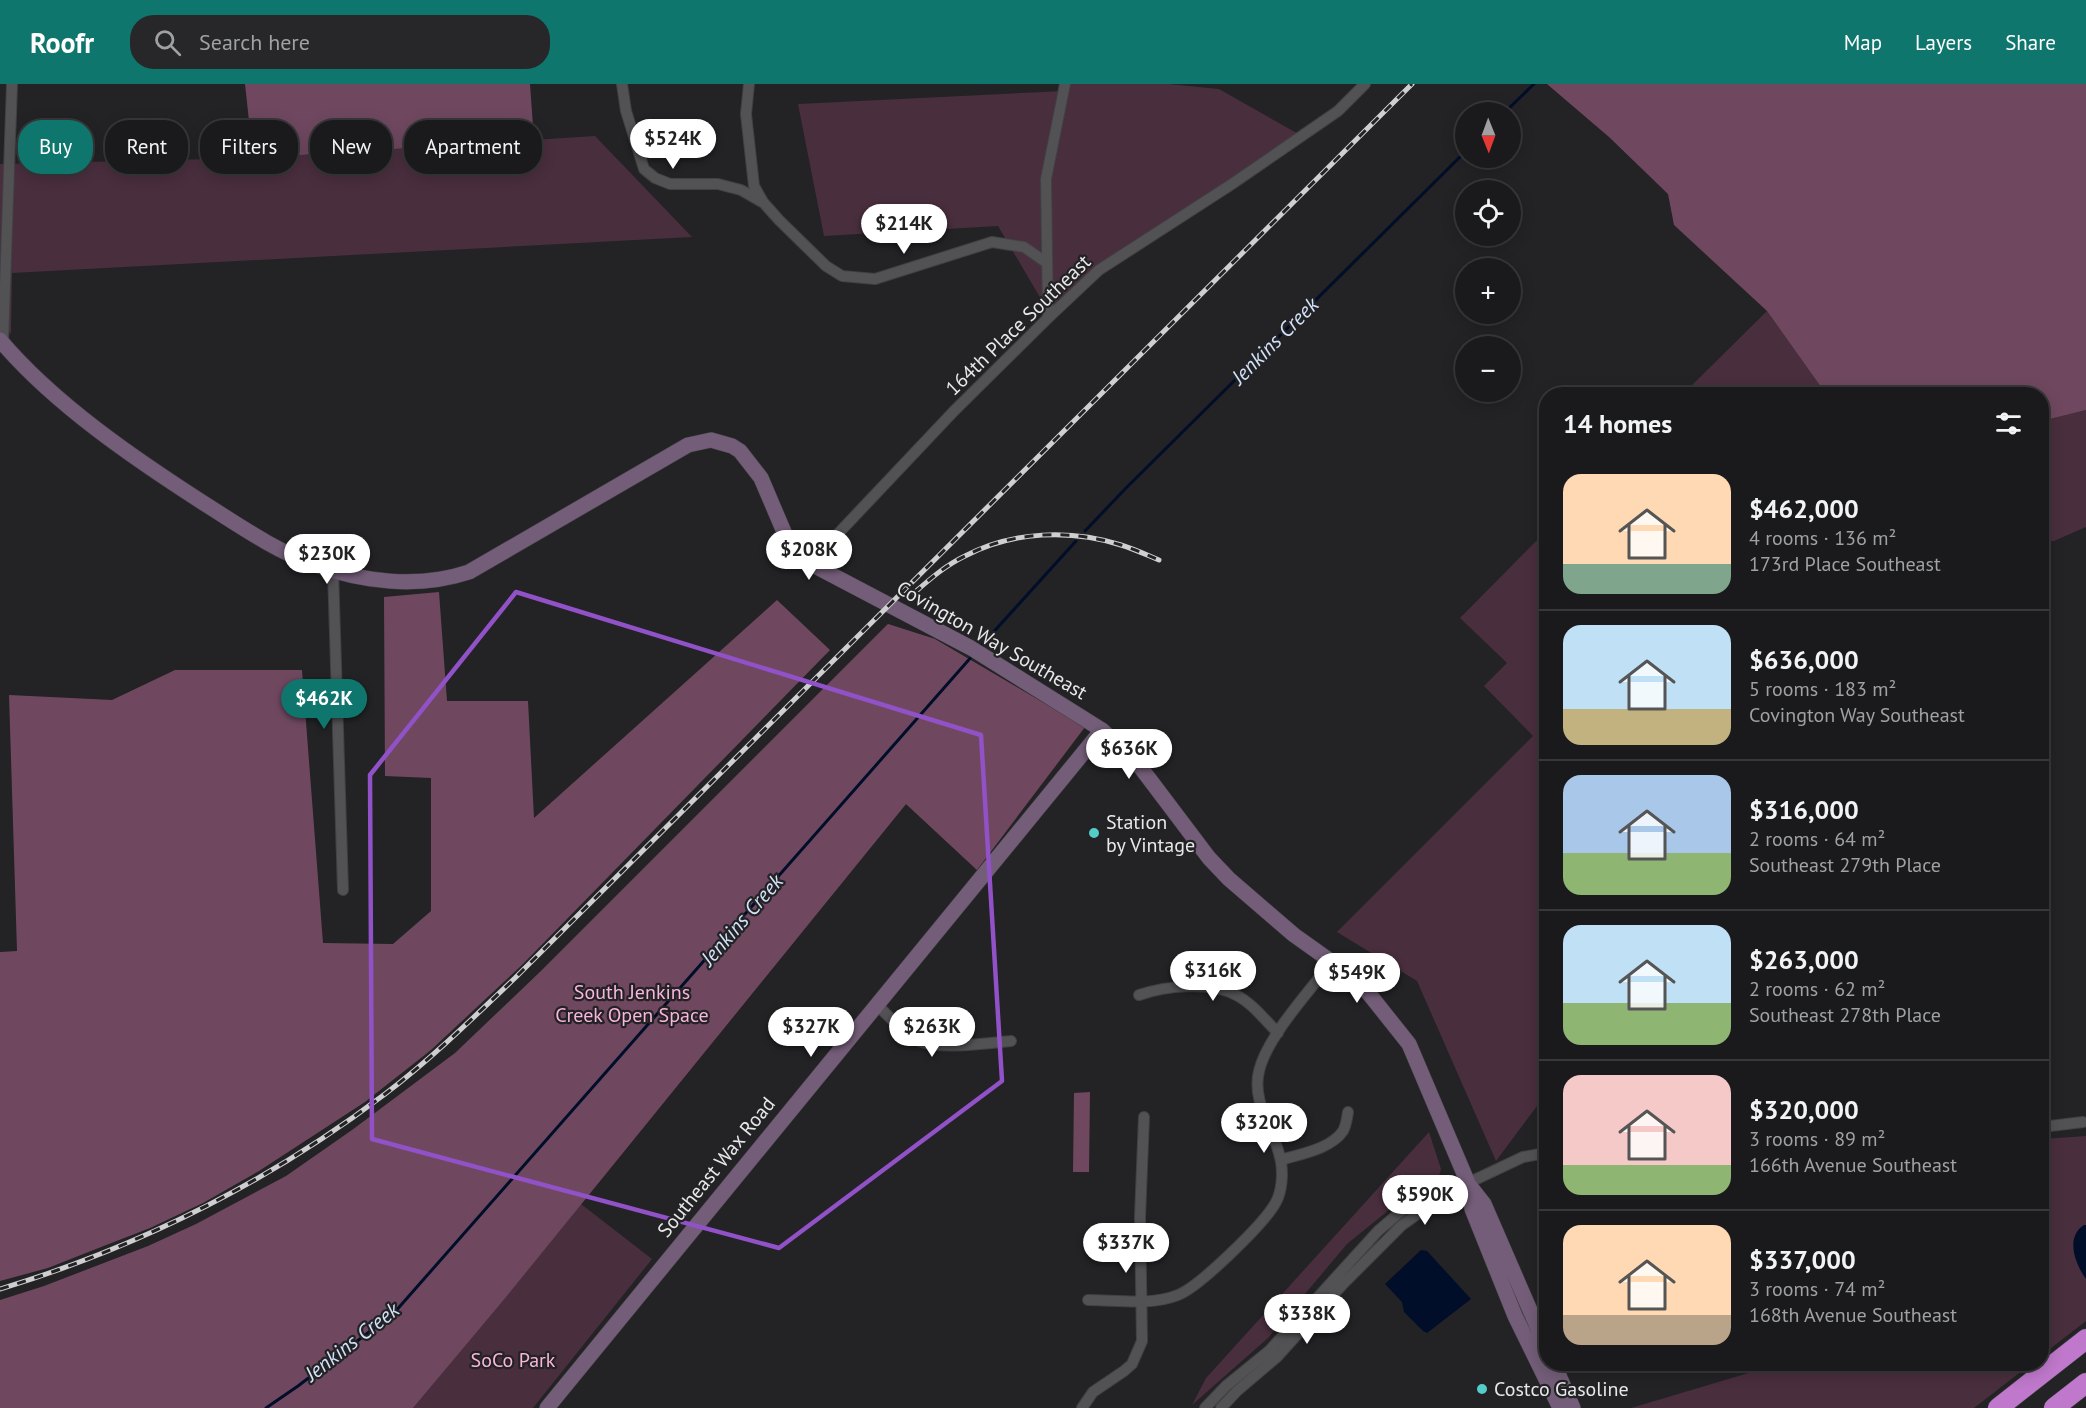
<!DOCTYPE html>
<html lang="en">
<head>
<meta charset="utf-8">
<style>
  body { margin:0; font-family:"PT Sans",sans-serif; background:#272729; color:#f1f3f6; height:100vh; display:flex; flex-direction:column; font-size:22px; white-space:nowrap }
  * { box-sizing:border-box; margin:0 }
  p { font-size:20px; color:#9fa1a3 }
  .icon { flex:none; width:33px; height:33px; fill:none; stroke:currentColor; stroke-width:2; stroke-linecap:round; stroke-linejoin:round }
  .map { position:relative; flex:1; overflow:hidden }
  .details { position:absolute; left:1539px; top:303px; width:510px; height:984px; display:flex; flex-direction:column; background:#1a1a1c; border-radius:24px; box-shadow:0 3px 15px #0003,0 0 0 2px #38383b }
  .details>* { flex:none }
  .top-card { position:absolute; left:18px; top:36px; width:570px; height:54px; display:flex; gap:12px }
  .needle { width:39px; rotate:179deg }
  .tools { position:absolute; left:1455px; top:18px; display:grid; gap:12px }
  .tools a { display:grid; place-items:center; width:66px; height:66px; border-radius:50%; background:#1a1a1c; box-shadow:0 3px 15px #0003,0 0 0 2px #38383b; font-size:30px }
  .price { position:absolute; translate:-50% -51px; padding:0 14px; border-radius:21px; background:#fff; color:#222; font-size:20px; line-height:39px; filter:drop-shadow(0 2px 3px #0008) }
  .price::after { content:''; position:absolute; left:50%; top:36px; width:18px; height:14px; margin-left:-9px; background:inherit; clip-path:polygon(0 0,100% 0,50% 100%) }
  .price.active { background:#0f766e; color:#fff }
  ul { padding:0; list-style:none }
  li { display:flex; align-items:center; gap:18px; height:150px; padding:0 24px }
  li+li { border-top:2px solid #38383b }
  li span { display:grid; place-items:center; flex:none; width:168px; height:120px; border-radius:18px; color:#555 }
  li>.icon { margin-inline-start:auto }
  span .icon { width:72px; height:72px; fill:#fffc; stroke-width:1 }
  li b { font-size:26px }
  h2 { display:flex; justify-content:space-between; align-items:center; height:72px; padding:0 24px; font-size:26px }
  .chip { padding:0 21px; border-radius:24px; background:#1a1a1c; box-shadow:0 3px 15px #0003,0 0 0 2px #38383b; font-size:21px; line-height:54px }
  .chip.active { background:#0f766e; color:#fff }
  header { display:flex; align-items:center; gap:36px; box-sizing:border-box; height:84px; padding:0 30px; background:#0f766e; color:#fff }
  header strong { font-size:28px }
  nav { display:flex; gap:33px; margin-inline-start:auto; font-size:21px }
  .search { width:420px; height:54px; background:#272729; display:flex; align-items:center; gap:15px; box-sizing:border-box; padding:0 21px; border-radius:24px; color:#9fa1a3; font-size:22px }
  .map>svg:first-child { display:block }
  .green { fill:#492e3e }
  .forest { fill:#6f4860 }
  .water { fill:#000e29 }
  .lines { fill:none; stroke-linecap:round; stroke-linejoin:round }
  .stream { stroke:#000e29; stroke-width:3 }
  .street-casing { stroke:#414143; stroke-width:12 }
  .secondary-casing { stroke:#414143; stroke-width:16 }
  .highway-casing { stroke:#414143; stroke-width:21 }
  .street { stroke:#525154; stroke-width:10 }
  .secondary { stroke:#735d78; stroke-width:15 }
  .highway { stroke:#bf78cb; stroke-width:20 }
  .rail-casing { stroke:#cfced0; stroke-width:5 }
  .rail { stroke:#232225; stroke-width:3; stroke-dasharray:9; stroke-linecap:butt }
  .marked { fill:none; stroke:#9151c7; stroke-width:4.5; stroke-linejoin:round }
  .poi-dot { fill:#54cdc8; stroke:#232225; stroke-width:2 }
  .labels { text-anchor:middle; stroke-width:4.5; stroke-linejoin:round; paint-order:stroke }
  .street-label { font-size:20px; fill:#e8e7e9; stroke:#232225 }
  .poi-label { font-size:20px; fill:#e8e7e9; stroke:#232225; text-anchor:start }
  .park-label { font-size:20px; fill:#f9b5dd; stroke:#232225 }
  .water-label { font-size:21px; font-style:italic; fill:#d2e3fb; stroke:#232225 }
</style>
</head>
<body>
<header>
<strong>Roofr</strong>
<div class="search"><svg class="icon" aria-label="search" viewBox="0 0 24 24"><circle cx="10" cy="10" r="6"/><path d="M15 15l6 6"/></svg>Search here</div>
<nav><a>Map</a><a>Layers</a><a>Share</a></nav>
</header>
<div class="map">
<svg width="2086" height="1324" viewBox="0 0 2086 1324">
  <rect width="100%" height="100%" fill="#232225"/>
  <path class="green" d="M1065,0H1168L1219,5L1302,52L1048,227L998,142L824,152L798,20L1064,7Z
    M595,52L692,153L12,189L11,250L0,237V80L253,74Z
    M1767,227L1826,310H1683Z
    M2086,326V443L2054,457L2042,458V337Z
    M1546,447V1010L1496,1077L1417,897L1337,848L1533,652L1484,602L1507,579L1460,534Z
    M888,540L935,555L977,786L906,720L581,1120L652,1175L533,1324H413L551,1157L544,884Z
    M1429,1048L1441,1085L1439,1092L1429,1103L1405,1113L1347,1160L1268,1254L1192,1321L1206,1294Z
    M2086,1052V1237L2042,1271V1055Z
    M1767,1280H2031L1974,1324H1631L1762,1285Z"/>
  <path class="forest" d="M245,0H530L534,56L253,74Z
    M1547,0H2086V326L2042,337V310H1826L1767,227L1674,141L1668,110L1609,53Z
    M439,508L447,617H528L534,734L777,516L830,566L522,881L431,966L365,1018L259,1087L203,1119L150,1144L96,1165L48,1184L0,1197V868L17,867L9,611L112,616L175,586H302L323,859L393,860L431,827V694L385,692L384,513Z
    M888,540L935,555L1085,643L977,786L906,720L506,1213L413,1324H0V1216L44,1202L148,1162L196,1140L286,1092L352,1046L455,969L544,884Z
    M1090,1008L1089,1088H1073L1074,1009Z"/>
  <path class="water" d="M2084,1141H2086V1195C2075,1180 2065,1153 2084,1141Z
    M1421,1166L1427,1167L1471,1215L1427,1249L1423,1247L1404,1228L1402,1218L1385,1200Z"/>
  <g class="lines">
    <path class="stream" d="M1505,28L1534,0
      M1085,447L1126,404L1466,67
      M979,564L1076,457
      M266,1324L298,1302L394,1229L973,571"/>
    <defs>
      <path id="street" d="M622,0L626,27L644,85L655,94L670,100H718L741,106L762,118
        M749,0L746,30L754,102L763,118L779,136L826,182L842,192L875,195L992,158L1024,163L1047,179
        M1048,234L1046,95L1065,0
        M3,259L12,0
        M815,482L833,455L954,327L1048,234L1099,186L1232,100L1338,27L1365,0
        M333,486L343,806
        M1139,911C1165,902 1211,897 1236,911C1252,919 1265,936 1278,949
        M876,920C889,932 903,949 919,957C939,966 988,959 1011,957
        M2042,1043L2083,1038
        M1281,1076C1300,1070 1331,1065 1343,1047C1346,1042 1347,1035 1348,1028
        M1088,1216C1116,1216 1151,1222 1178,1211C1199,1203 1265,1139 1276,1118C1282,1107 1283,1090 1281,1078C1276,1047 1251,1020 1259,987C1267,953 1310,906 1332,878
        M1082,1324L1093,1308L1124,1287L1132,1280L1142,1257L1140,1133L1144,1033
        M1205,1324L1226,1302L1269,1267L1378,1147C1403,1125 1433,1099 1468,1099
        M1221,1324L1237,1307L1277,1273L1344,1199L1402,1141L1430,1121L1455,1110L1468,1099L1523,1073L1546,1069"/>
      <path id="secondary" d="M0,256C54,320 135,375 205,420C240,442 274,466 313,480C362,498 418,505 469,488L688,361L711,356L732,362L740,367L761,394L787,455L796,467L815,482L971,564L1102,646L1138,680L1209,774L1229,795L1294,851L1332,878L1366,906L1409,960L1468,1099L1472,1125L1515,1232L1560,1324
        M1469,1101L1484,1120L1546,1263
        M1554,1280L1573,1324
        M547,1324L1102,646"/>
      <path id="highway" d="M1998,1324L2086,1255
        M2054,1324L2086,1299"/>
    </defs>
    <use href="#street" class="street-casing"/>
    <use href="#secondary" class="secondary-casing"/>
    <use href="#highway" class="highway-casing"/>
    <use href="#street" class="street"/>
    <use href="#secondary" class="secondary"/>
    <use href="#highway" class="highway"/>
    <defs>
      <path id="rail" d="M914,509C930,495 946,481 965,472C1012,447 1071,445 1121,461C1134,465 1147,471 1159,476
        M0,1205C139,1163 270,1097 385,1010C431,975 473,934 515,894L1412,0"/>
    </defs>
    <use href="#rail" class="rail-casing"/>
    <use href="#rail" class="rail"/>
  </g>
  <path class="marked" d="M516,508L981,651L1002,997L779,1164L372,1055L370,691Z"/>
  <g class="poi-dot">
    <circle cx="1094" cy="749" r="6"/>
    <circle cx="1482" cy="1305" r="6"/>
  </g>
  <g class="labels">
    <g class="street-label">
      <text transform="translate(1018 241) rotate(-44)" y="7">164th Place Southeast</text>
      <text transform="translate(992 556) rotate(30)" y="7">Covington Way Southeast</text>
      <text transform="translate(716 1083) rotate(-51)" y="7">Southeast Wax Road</text>
    </g>
    <g class="poi-label">
      <text x="1106" y="745">Station<tspan x="1106" dy="23">by Vintage</tspan></text>
      <text x="1494" y="1312">Costco Gasoline</text>
    </g>
    <g class="park-label">
      <text x="632" y="915">South Jenkins<tspan x="632" dy="23">Creek Open Space</tspan></text>
      <text x="513" y="1283">SoCo Park</text>
    </g>
    <g class="water-label">
      <text transform="translate(1275 257) rotate(-45)" y="7">Jenkins Creek</text>
      <text transform="translate(742 836) rotate(-49)" y="7">Jenkins Creek</text>
      <text transform="translate(352 1258) rotate(-38)" y="7">Jenkins Creek</text>
    </g>
  </g>
</svg>
<div class="tools">
<a><svg class="needle" viewBox="-14 -14 28 28"><path d="M0-13l5 13h-10z" fill="#e53935"/><path d="M0 13l5-13h-10z" fill="#9fa1a3"/></svg></a>
<a><svg class="icon" aria-label="locate" viewBox="0 0 24 24"><circle cx="12" cy="12" r="6"/><path d="M12 2v4M12 18v4M2 12h4M18 12h4"/></svg></a>
<a>+</a>
<a>−</a>
</div>
<b class="price" style="left:673px;top:86px">$524K</b>
<b class="price" style="left:904px;top:171px">$214K</b>
<b class="price" style="left:809px;top:497px">$208K</b>
<b class="price" style="left:327px;top:501px">$230K</b>
<b class="price active" style="left:324px;top:646px">$462K</b>
<b class="price" style="left:1129px;top:696px">$636K</b>
<b class="price" style="left:1213px;top:918px">$316K</b>
<b class="price" style="left:1357px;top:920px">$549K</b>
<b class="price" style="left:811px;top:974px">$327K</b>
<b class="price" style="left:932px;top:974px">$263K</b>
<b class="price" style="left:1264px;top:1070px">$320K</b>
<b class="price" style="left:1425px;top:1142px">$590K</b>
<b class="price" style="left:1126px;top:1190px">$337K</b>
<b class="price" style="left:1307px;top:1261px">$338K</b>
<div class="top-card">
<a class="chip active">Buy</a>
<a class="chip">Rent</a>
<a class="chip">Filters</a>
<a class="chip">New</a>
<a class="chip">Apartment</a>
</div>
<section class="details">
<h2>14 homes<svg class="icon" aria-label="filters" viewBox="0 0 24 24"><path d="M4 7h16M4 17h16"/><circle cx="9" cy="7" r="2"/><circle cx="15" cy="17" r="2"/></svg></h2>
<ul>
<li><span style="background:linear-gradient(#ffd9b3 75%,#7fa58c 0)"><svg class="icon" aria-label="home" viewBox="0 0 24 24"><path d="M3 11l9-7 9 7M6 9v11h12V9"/></svg></span><div><b>$462,000</b><p>4 rooms · 136 m²</p><p>173rd Place Southeast</p></div></li>
<li><span style="background:linear-gradient(#bfe0f5 70%,#c2b280 0)"><svg class="icon" aria-label="home" viewBox="0 0 24 24"><path d="M3 11l9-7 9 7M6 9v11h12V9"/></svg></span><div><b>$636,000</b><p>5 rooms · 183 m²</p><p>Covington Way Southeast</p></div></li>
<li><span style="background:linear-gradient(#a9c7e8 65%,#8fb573 0)"><svg class="icon" aria-label="home" viewBox="0 0 24 24"><path d="M3 11l9-7 9 7M6 9v11h12V9"/></svg></span><div><b>$316,000</b><p>2 rooms · 64 m²</p><p>Southeast 279th Place</p></div></li>
<li><span style="background:linear-gradient(#bfe0f5 65%,#8fb573 0)"><svg class="icon" aria-label="home" viewBox="0 0 24 24"><path d="M3 11l9-7 9 7M6 9v11h12V9"/></svg></span><div><b>$263,000</b><p>2 rooms · 62 m²</p><p>Southeast 278th Place</p></div></li>
<li><span style="background:linear-gradient(#f6c9c9 75%,#8fb573 0)"><svg class="icon" aria-label="home" viewBox="0 0 24 24"><path d="M3 11l9-7 9 7M6 9v11h12V9"/></svg></span><div><b>$320,000</b><p>3 rooms · 89 m²</p><p>166th Avenue Southeast</p></div></li>
<li><span style="background:linear-gradient(#ffd9b3 75%,#b9a48a 0)"><svg class="icon" aria-label="home" viewBox="0 0 24 24"><path d="M3 11l9-7 9 7M6 9v11h12V9"/></svg></span><div><b>$337,000</b><p>3 rooms · 74 m²</p><p>168th Avenue Southeast</p></div></li>
</ul>
</section>
</div>
</body>
</html>
